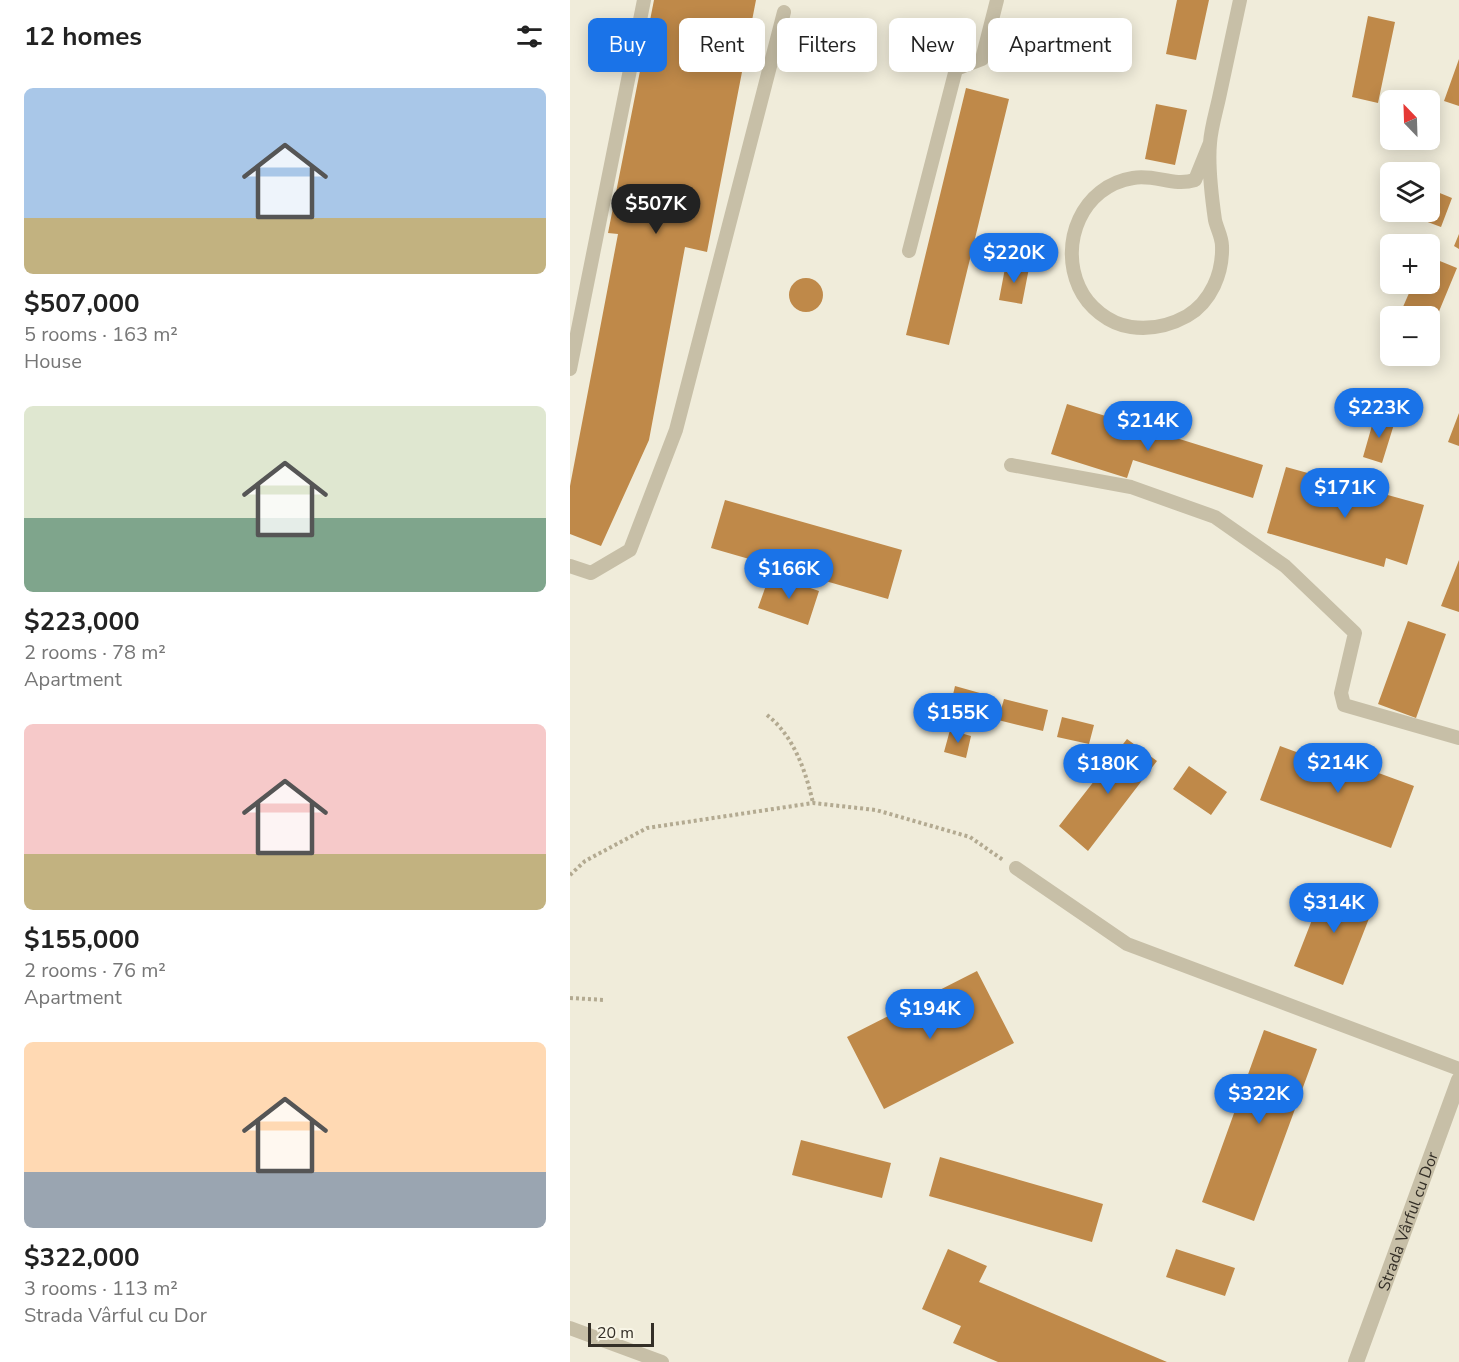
<!DOCTYPE html>
<html lang="en">
<head>
<meta charset="utf-8">
<style>
  body { margin:0; font-family:"Nunito Sans",sans-serif; background:#f2f2f2; color:#222; height:100vh; display:flex; flex-direction:column; font-size:22px; white-space:nowrap }
  * { box-sizing:border-box; margin:0 }
  p { font-size:20px; color:#767676 }
  .icon { flex:none; width:33px; height:33px; fill:none; stroke:currentColor; stroke-width:2; stroke-linecap:round; stroke-linejoin:round }
  .map { position:relative; flex:1; overflow:hidden }
  .panel { display:flex; flex-direction:column; background:#fff; width:570px }
  .panel>* { flex:none }
  .top-card { position:absolute; left:18px; top:18px; width:570px; height:54px; display:flex; gap:12px }
  .needle { width:39px; rotate:337deg }
  .buttons { position:absolute; left:810px; top:90px; display:grid; gap:12px }
  .buttons a { display:grid; place-items:center; width:60px; height:60px; border-radius:9px; background:#fff; box-shadow:0 3px 15px #0003; font-size:30px }
  .scale { position:absolute; left:18px; bottom:15px; width:66px; box-sizing:border-box; padding-left:6px; border:3px solid #342f27; border-top:0; font-size:16px; line-height:21px; white-space:nowrap; color:#342f27; -webkit-text-stroke:4px #f8f5e6; paint-order:stroke }
  .price { position:absolute; translate:-50% -51px; padding:0 14px; border-radius:21px; background:#1a73e8; color:#fff; font-size:20px; line-height:39px; filter:drop-shadow(0 2px 3px #0008) }
  .price::after { content:''; position:absolute; left:50%; top:36px; width:18px; height:14px; margin-left:-9px; background:inherit; clip-path:polygon(0 0,100% 0,50% 100%) }
  .price.active { background:#222; color:#fff }
  ul { padding:0; list-style:none }
  li { display:grid; align-content:center; gap:12px; height:318px; padding:0 24px }
  li span { display:grid; place-items:center; height:186px; border-radius:9px; color:#555 }
  li>.icon { margin-inline-start:auto }
  span .icon { width:108px; height:108px; fill:#fffc; stroke-width:1 }
  li b { font-size:26px }
  h2 { display:flex; justify-content:space-between; align-items:center; height:72px; padding:0 24px; font-size:26px }
  .pill { padding:0 21px; border-radius:9px; background:#fff; box-shadow:0 3px 15px #0003; font-size:21px; line-height:54px }
  .pill.active { background:#1a73e8; color:#fff }
  main { display:flex; flex:1; min-height:0 }
  .map>svg:first-child { display:block }
  .building { fill:#bf8949 }
  .lines { fill:none; stroke-linecap:round; stroke-linejoin:round }
  .path { stroke:#b3aa91; stroke-width:4; stroke-dasharray:3 3; stroke-linecap:butt }
  .service { stroke:#c7bfa7; stroke-width:14 }
  .tertiary { stroke:#c7bfa7; stroke-width:16 }
  .labels { text-anchor:middle; stroke-width:4.5; stroke-linejoin:round; paint-order:stroke }
  .street-label { font-size:16px; fill:#342f27; stroke:#f8f5e6 }
</style>
</head>
<body>
<main>
<section class="panel">
<h2>12 homes<svg class="icon" aria-label="filters" viewBox="0 0 24 24"><path d="M4 7h16M4 17h16"/><circle cx="9" cy="7" r="2"/><circle cx="15" cy="17" r="2"/></svg></h2>
<ul>
<li><span style="background:linear-gradient(#a9c7e8 70%,#c2b280 0)"><svg class="icon" aria-label="home" viewBox="0 0 24 24"><path d="M3 11l9-7 9 7M6 9v11h12V9"/></svg></span><div><b>$507,000</b><p>5 rooms · 163 m²</p><p>House</p></div></li>
<li><span style="background:linear-gradient(#dfe7d0 60%,#7fa58c 0)"><svg class="icon" aria-label="home" viewBox="0 0 24 24"><path d="M3 11l9-7 9 7M6 9v11h12V9"/></svg></span><div><b>$223,000</b><p>2 rooms · 78 m²</p><p>Apartment</p></div></li>
<li><span style="background:linear-gradient(#f6c9c9 70%,#c2b280 0)"><svg class="icon" aria-label="home" viewBox="0 0 24 24"><path d="M3 11l9-7 9 7M6 9v11h12V9"/></svg></span><div><b>$155,000</b><p>2 rooms · 76 m²</p><p>Apartment</p></div></li>
<li><span style="background:linear-gradient(#ffd9b3 70%,#9aa5b1 0)"><svg class="icon" aria-label="home" viewBox="0 0 24 24"><path d="M3 11l9-7 9 7M6 9v11h12V9"/></svg></span><div><b>$322,000</b><p>3 rooms · 113 m²</p><p>Strada Vârful cu Dor</p></div></li>
</ul>
</section>
<div class="map">
<svg width="889" height="1362" viewBox="0 0 889 1362">
  <rect width="100%" height="100%" fill="#f0ecda"/>
  <path class="building" d="M84,0H186L137,252L115,247L79,440L31,546L0,534V486L48,234L38,233Z
    M607,0H639L626,60L596,54Z
    M798,16L825,22L808,103L782,97Z
    M889,59V106L874,101Z
    M396,88L439,99L379,345L336,335Z
    M586,104L617,110L605,165L575,159Z
    M860,189L882,198L871,227L831,212H860Z
    M889,234V249L884,246Z
    M860,257L887,268L860,333V316H829L843,284H860Z
    M436,263L459,268L452,304L429,300Z
    M219 295a17 17 0 1 1 34 0a17 17 0 1 1-34 0Z
    M820,336V353L814,350Z
    M827,356H850L846,364Z
    M497,404L693,465L683,498L563,460L557,478L481,454Z
    M889,413V446L878,442Z
    M805,415L825,421L812,463L793,457Z
    M716,467L854,505L837,565L816,558L814,567L697,533Z
    M155,500L332,550L318,599L141,548Z
    M889,560V612L871,606Z
    M200,574L249,591L238,625L188,608Z
    M838,621L876,634L846,718L808,704Z
    M385,686L417,695L409,724L378,716Z
    M434,699L478,710L473,731L428,720Z
    M492,717L524,725L519,744L487,737Z
    M380,730L401,736L396,758L374,752Z
    M557,739L587,761L518,851L489,826Z
    M710,746L740,757L743,749L844,786L821,848L690,800Z
    M619,766L657,792L641,815L603,789Z
    M756,884L805,903L773,985L724,966Z
    M407,971L444,1043L314,1109L277,1037Z
    M694,1030L747,1049L684,1221L632,1202Z
    M231,1140L321,1163L312,1198L222,1175Z
    M370,1157L533,1204L522,1242L359,1196Z
    M378,1249L417,1266L409,1282L597,1362H428L383,1343L391,1326L352,1309Z
    M606,1249L665,1268L655,1296L596,1277Z"/>
  <g class="lines">
    <path class="path" d="M197,715C224,736 236,772 243,803
      M0,875L15,861L77,828L243,803L306,810L400,837L433,860
      M0,998L35,1000"/>
    <path class="service" d="M640,143L625,180C603,187 586,174 563,178C512,186 489,243 509,287C518,307 539,324 561,327C582,330 599,326 617,316C641,302 653,273 652,246C652,237 647,229 645,220C642,199 638,164 640,143C641,128 646,112 649,98C656,65 663,33 670,0
      M339,251L386,69L412,59L427,0
      M0,369L74,0
      M441,465L561,487L645,517L715,566L785,633L771,693L774,705L889,738
      M0,566L21,573L60,550L106,430L214,12
      M446,868L557,944L889,1069
      M0,1328L92,1362"/>
    <path class="tertiary" id="s1" d="M786,1362L889,1080"/>
  </g>
  <g class="labels">
    <g class="street-label">
      <text dy="6" stroke="none"><textPath href="#s1" startOffset="150">Strada Vârful cu Dor</textPath></text>
    </g>
  </g>
</svg>
<div class="buttons">
<a><svg class="needle" viewBox="-14 -14 28 28"><path d="M0-13l5 13h-10z" fill="#e53935"/><path d="M0 13l5-13h-10z" fill="#767676"/></svg></a>
<a><svg class="icon" aria-label="layers" viewBox="0 0 24 24"><path d="M12 4l9 5-9 5-9-5zM3 14l9 5 9-5"/></svg></a>
<a>+</a>
<a>−</a>
</div>
<div class="scale">20 m</div>
<b class="price active" style="left:86px;top:235px">$507K</b>
<b class="price" style="left:444px;top:284px">$220K</b>
<b class="price" style="left:809px;top:439px">$223K</b>
<b class="price" style="left:578px;top:452px">$214K</b>
<b class="price" style="left:775px;top:519px">$171K</b>
<b class="price" style="left:219px;top:600px">$166K</b>
<b class="price" style="left:388px;top:744px">$155K</b>
<b class="price" style="left:768px;top:794px">$214K</b>
<b class="price" style="left:538px;top:795px">$180K</b>
<b class="price" style="left:764px;top:934px">$314K</b>
<b class="price" style="left:360px;top:1040px">$194K</b>
<b class="price" style="left:689px;top:1125px">$322K</b>
<div class="top-card">
<a class="pill active">Buy</a>
<a class="pill">Rent</a>
<a class="pill">Filters</a>
<a class="pill">New</a>
<a class="pill">Apartment</a>
</div>
</div>
</main>
</body>
</html>
